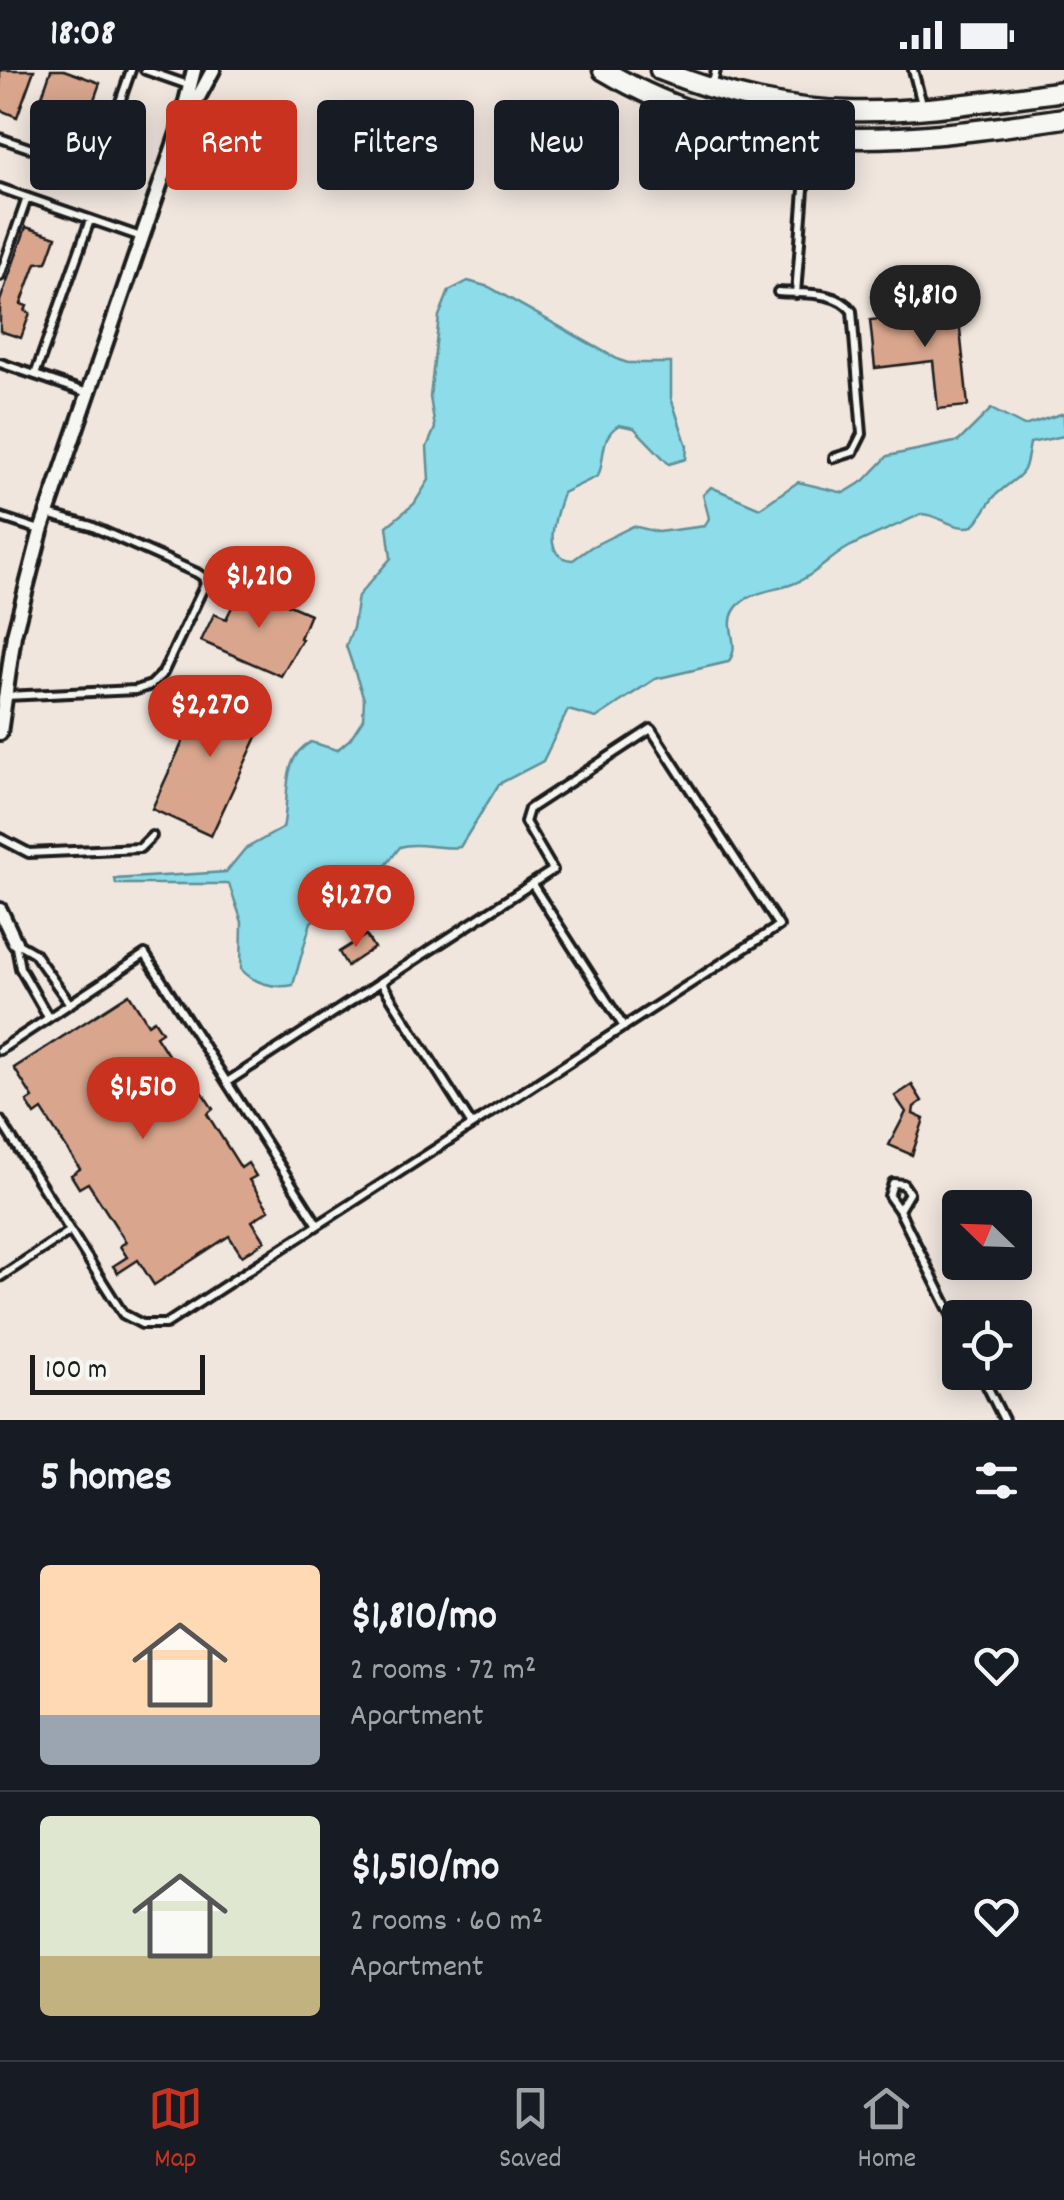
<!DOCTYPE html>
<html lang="en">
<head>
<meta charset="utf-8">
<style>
  body { margin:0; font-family:Dekko,sans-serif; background:#242831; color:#f1f3f6; height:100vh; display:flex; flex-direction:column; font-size:38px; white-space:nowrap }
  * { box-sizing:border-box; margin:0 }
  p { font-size:32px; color:#9ea1a6 }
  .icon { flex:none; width:55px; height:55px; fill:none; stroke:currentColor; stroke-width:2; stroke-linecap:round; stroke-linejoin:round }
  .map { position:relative; height:1350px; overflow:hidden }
  .drawer { display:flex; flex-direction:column; background:#171b24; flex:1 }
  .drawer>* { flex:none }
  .banner { position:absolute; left:30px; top:30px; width:1005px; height:90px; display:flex; gap:20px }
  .needle { width:65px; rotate:293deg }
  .controls { position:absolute; left:942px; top:1120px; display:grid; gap:20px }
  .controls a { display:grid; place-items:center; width:90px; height:90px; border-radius:10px; background:#171b24; box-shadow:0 5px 25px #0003; font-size:50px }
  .scale { position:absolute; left:30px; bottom:25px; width:175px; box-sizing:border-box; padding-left:10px; border:5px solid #1c1c1c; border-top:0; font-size:28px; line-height:35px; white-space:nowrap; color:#1c1c1c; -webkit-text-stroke:8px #f6f6f2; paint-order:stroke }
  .price { position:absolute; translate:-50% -85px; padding:0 22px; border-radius:35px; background:#c8321e; color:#fff; font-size:32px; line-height:65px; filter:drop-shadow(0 2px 5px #0008) }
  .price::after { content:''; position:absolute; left:50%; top:60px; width:30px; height:22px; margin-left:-15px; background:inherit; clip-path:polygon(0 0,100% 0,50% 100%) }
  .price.current { background:#222; color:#fff }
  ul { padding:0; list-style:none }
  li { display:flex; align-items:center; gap:30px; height:250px; padding:0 40px }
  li+li { border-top:2px solid #363941 }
  li span { display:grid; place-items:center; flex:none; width:280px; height:200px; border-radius:10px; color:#555 }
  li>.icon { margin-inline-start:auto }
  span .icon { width:120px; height:120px; fill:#fffc; stroke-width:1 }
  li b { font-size:42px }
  h2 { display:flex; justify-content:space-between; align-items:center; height:120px; padding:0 40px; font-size:42px }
  .chip { padding:0 35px; border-radius:10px; background:#171b24; box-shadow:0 5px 25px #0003; font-size:35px; line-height:90px }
  .chip.current { background:#c8321e; color:#fff }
  .status { display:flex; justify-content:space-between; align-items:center; height:70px; padding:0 50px; background:#171b24; direction:ltr }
  .status svg { height:28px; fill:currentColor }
  .dock { display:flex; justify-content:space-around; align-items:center; height:140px; border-top:2px solid #363941; background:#171b24; font-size:28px; color:#9ea1a6 }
  .dock a { display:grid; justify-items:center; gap:5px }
  .dock .current { color:#c8321e }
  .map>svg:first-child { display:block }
  .water { fill:#8cdce9; stroke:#5f8f97; stroke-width:2.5 }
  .building { fill:#d9a68d; stroke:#1c1c1c; stroke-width:2.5 }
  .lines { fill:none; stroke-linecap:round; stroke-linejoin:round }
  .service-casing { stroke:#1c1c1c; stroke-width:14 }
  .minor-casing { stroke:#1c1c1c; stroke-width:20 }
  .tertiary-casing { stroke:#1c1c1c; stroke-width:25 }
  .service { stroke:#f6f6f2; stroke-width:6 }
  .minor { stroke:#f6f6f2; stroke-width:12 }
  .tertiary { stroke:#f6f6f2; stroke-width:18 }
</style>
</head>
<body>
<div class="status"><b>18:08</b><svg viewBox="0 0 49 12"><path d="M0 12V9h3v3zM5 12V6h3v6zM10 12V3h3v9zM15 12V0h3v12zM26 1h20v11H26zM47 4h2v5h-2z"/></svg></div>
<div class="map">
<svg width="1064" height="1350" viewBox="0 0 1064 1350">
  <rect width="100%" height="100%" fill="#f0e6de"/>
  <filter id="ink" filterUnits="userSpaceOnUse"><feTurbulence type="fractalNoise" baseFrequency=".01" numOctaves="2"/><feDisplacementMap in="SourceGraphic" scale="20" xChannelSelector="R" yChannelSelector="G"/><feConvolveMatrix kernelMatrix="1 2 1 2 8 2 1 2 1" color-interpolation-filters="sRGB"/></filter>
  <g filter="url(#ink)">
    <path class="water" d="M468,211L489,217L619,290L628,293H671V328L687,376L686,389L669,394L634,358L619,355C599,367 606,388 598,406L563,423C556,445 539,488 573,490L591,477L633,456L658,462L705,456L709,448L703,425L711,417L760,438L798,412L844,423L865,410L888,386L959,371L991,339L1024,356L1064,343V366L1030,373C1024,411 1024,400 997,424C988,432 982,447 973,456C952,461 940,444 921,444C897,456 872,465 849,477C829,488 812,508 790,515C772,521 745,522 734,541C724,558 742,576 728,592L655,609L596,648L568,640L543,691L499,714L460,777C441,780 417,771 400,777L361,828L323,843L311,852L293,915C275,919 253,913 241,899L242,852L229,814H116L115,809L226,802L245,779L283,758C290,730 280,687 311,672L337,680L350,669L363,649L364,629L346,576L353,558L358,526L391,488L387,456L414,434L429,410L427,377L435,358L430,327L439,246L449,221Z"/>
    <path class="building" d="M0,0H34L17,47L0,40Z
      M51,0H64L100,13L80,69L33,52Z
      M26,157L56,167L47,192L36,193L21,234L27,236L25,241L30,243L21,268L0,261V231Z
      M917,236L918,245L958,240L968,336L938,339L933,291L875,298L870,250L909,246L908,237Z
      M243,515L310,544L300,568L302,569L281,606L201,571L214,544L226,549Z
      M209,614L269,641L211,766L152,739Z
      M366,865L374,878L347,896L339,882Z
      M129,924L148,954L154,950L162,962L156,966L191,1021L198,1016L213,1039L207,1044L241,1098L248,1093L256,1106L249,1110L269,1140L252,1151L265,1171L242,1186L229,1166L154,1215L138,1190L118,1203L113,1196L127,1187L120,1176L126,1172L88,1113L79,1118L71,1105L80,1099L42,1040L35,1045L27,1032L33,1028L14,998Z
      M912,1015L922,1031L914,1037L913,1044L924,1049L912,1085L889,1075L906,1042L895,1026Z"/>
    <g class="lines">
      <defs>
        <path id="service" d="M145,0L188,15
          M913,0L922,34
          M712,18L716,0
          M0,68L96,101L131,0
          M0,118L141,167
          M0,206L27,128
          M778,222C802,224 837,220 852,241L862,364L853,382L834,388
          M796,224L808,67
          M0,293L88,323
          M35,305L90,150
          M0,447L40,460
          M5,626L136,620L151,615L163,603L205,514L203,507L197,503L91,456L47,444
          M0,768L29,783L140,778L152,766
          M532,814L624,957
          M381,912L472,1055
          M48,947L20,898L15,872L34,883L70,934
          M0,980L145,884L318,1155L166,1254H142L123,1244L0,1050
          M227,1012L553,800L525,752L529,739L651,659L779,856L318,1155
          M893,1113L903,1114L909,1123L899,1140L889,1126Z
          M899,1140L960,1262
          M0,1207L70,1161
          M980,1302L1004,1350"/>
        <path id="minor" d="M187,48L213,0
          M0,663L14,565L41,461L178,63L194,0
          M0,840L15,872"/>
        <path id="tertiary" d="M603,0C755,90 898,73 1064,48
          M660,0C812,61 908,42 1064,21"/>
      </defs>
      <use href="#service" class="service-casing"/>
      <use href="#minor" class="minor-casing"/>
      <use href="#tertiary" class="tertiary-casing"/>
      <use href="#service" class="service"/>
      <use href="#minor" class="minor"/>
      <use href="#tertiary" class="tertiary"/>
    </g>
  </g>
</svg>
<div class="controls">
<a><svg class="needle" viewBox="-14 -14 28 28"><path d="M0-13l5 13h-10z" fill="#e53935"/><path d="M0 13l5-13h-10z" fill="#9ea1a6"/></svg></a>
<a><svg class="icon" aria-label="locate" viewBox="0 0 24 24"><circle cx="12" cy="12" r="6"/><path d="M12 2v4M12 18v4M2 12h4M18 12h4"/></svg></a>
</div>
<div class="scale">100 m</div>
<b class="price current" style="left:925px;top:280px">$1,810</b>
<b class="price" style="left:259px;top:561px">$1,210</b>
<b class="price" style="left:210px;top:690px">$2,270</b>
<b class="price" style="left:356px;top:880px">$1,270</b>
<b class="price" style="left:143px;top:1072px">$1,510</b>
<div class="banner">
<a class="chip">Buy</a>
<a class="chip current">Rent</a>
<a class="chip">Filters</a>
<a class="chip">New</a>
<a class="chip">Apartment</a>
</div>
</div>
<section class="drawer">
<h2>5 homes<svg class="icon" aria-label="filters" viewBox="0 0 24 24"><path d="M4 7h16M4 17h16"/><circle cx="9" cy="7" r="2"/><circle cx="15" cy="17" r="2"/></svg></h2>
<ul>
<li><span style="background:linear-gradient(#ffd9b3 75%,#9aa5b1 0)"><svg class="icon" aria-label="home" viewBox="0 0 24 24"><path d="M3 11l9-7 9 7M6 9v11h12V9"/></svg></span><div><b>$1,810/mo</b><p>2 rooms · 72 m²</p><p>Apartment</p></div><svg class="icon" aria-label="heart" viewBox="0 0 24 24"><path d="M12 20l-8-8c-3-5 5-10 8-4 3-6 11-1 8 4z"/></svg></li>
<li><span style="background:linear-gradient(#dfe7d0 70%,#c2b280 0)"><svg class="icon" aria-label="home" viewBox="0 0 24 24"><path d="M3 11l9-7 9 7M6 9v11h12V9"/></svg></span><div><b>$1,510/mo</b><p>2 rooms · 60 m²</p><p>Apartment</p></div><svg class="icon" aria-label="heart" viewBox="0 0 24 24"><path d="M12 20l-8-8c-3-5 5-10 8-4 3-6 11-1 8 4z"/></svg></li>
</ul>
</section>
<nav class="dock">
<a class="current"><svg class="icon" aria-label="map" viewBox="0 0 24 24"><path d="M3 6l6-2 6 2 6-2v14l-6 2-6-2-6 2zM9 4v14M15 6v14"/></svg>Map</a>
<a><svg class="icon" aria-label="saved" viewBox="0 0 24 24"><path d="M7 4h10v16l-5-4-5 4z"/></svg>Saved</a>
<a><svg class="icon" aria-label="home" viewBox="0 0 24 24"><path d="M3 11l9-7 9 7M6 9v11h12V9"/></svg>Home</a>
</nav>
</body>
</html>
